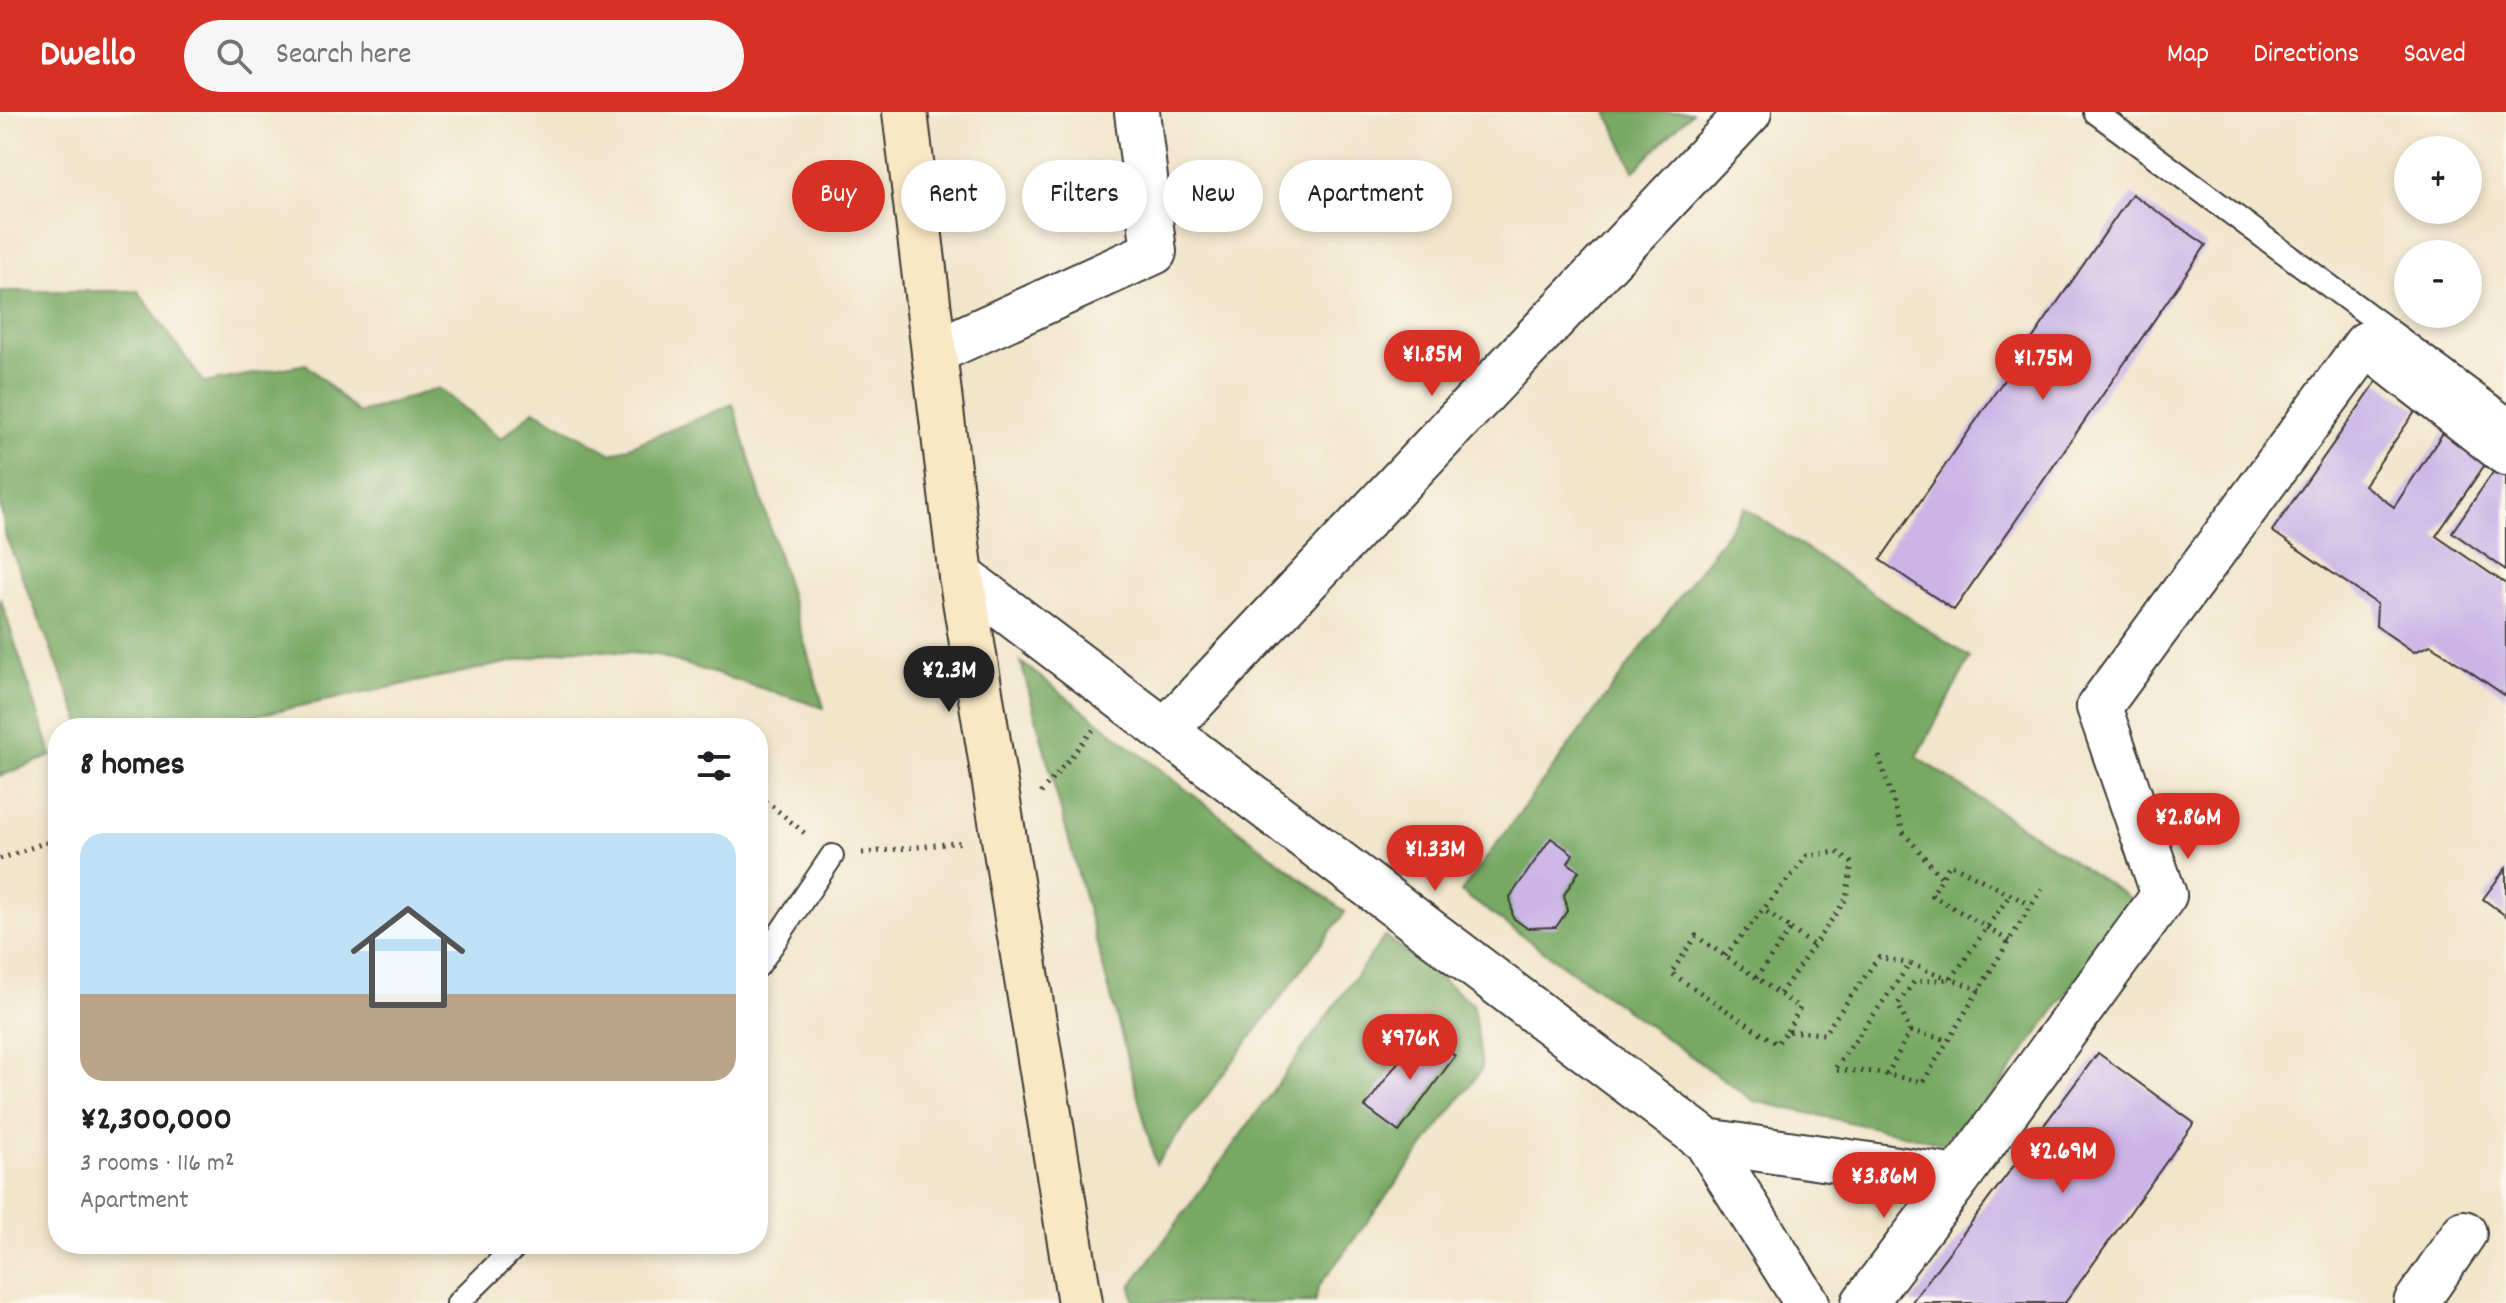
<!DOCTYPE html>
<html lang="en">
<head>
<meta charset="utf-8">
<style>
  body { margin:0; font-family:Dekko,sans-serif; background:#f6f6f6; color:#202124; height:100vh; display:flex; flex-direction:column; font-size:30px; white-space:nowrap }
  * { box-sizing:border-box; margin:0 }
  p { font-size:26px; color:#757577 }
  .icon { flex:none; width:44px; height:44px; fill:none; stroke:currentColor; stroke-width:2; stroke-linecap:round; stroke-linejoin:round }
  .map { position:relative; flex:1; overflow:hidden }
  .side { position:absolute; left:48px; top:606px; width:720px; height:536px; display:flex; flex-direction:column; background:#fff; border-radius:32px; box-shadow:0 4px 12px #0003 }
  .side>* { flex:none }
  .top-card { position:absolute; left:792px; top:48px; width:760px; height:72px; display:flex; gap:16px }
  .fabs { position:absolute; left:2394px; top:24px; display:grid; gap:16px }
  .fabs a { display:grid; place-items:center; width:88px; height:88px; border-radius:50%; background:#fff; box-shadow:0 4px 12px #0003; font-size:40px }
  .price { position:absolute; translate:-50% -68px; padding:0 18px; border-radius:28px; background:#d93025; color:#fff; font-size:26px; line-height:52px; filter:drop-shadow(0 2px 4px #0008) }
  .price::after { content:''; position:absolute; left:50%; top:48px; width:24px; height:18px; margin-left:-12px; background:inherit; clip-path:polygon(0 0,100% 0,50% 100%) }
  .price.active { background:#222; color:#fff }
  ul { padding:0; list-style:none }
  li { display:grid; align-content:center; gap:16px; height:424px; padding:0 32px }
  li span { display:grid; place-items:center; height:248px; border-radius:24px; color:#555 }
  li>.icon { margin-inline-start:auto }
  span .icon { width:144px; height:144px; fill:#fffc; stroke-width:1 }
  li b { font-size:34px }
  h2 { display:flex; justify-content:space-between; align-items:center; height:96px; padding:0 32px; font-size:34px }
  .tag { padding:0 28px; border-radius:36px; background:#fff; box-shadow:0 4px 12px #0003; font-size:28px; line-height:72px }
  .tag.active { background:#d93025; color:#fff }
  header { display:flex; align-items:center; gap:48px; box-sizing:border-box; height:112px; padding:0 40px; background:#d93025; color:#fff }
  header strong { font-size:38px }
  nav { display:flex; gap:44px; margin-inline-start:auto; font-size:28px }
  .search { width:560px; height:72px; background:#f6f6f6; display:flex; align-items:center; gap:20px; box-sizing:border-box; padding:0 28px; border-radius:44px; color:#757577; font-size:30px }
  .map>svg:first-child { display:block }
  .forest { fill:#78a963; stroke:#4a6240; stroke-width:2 }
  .building { fill:#cbb5e7 }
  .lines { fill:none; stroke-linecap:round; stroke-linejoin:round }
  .lane-casing { stroke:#3c3a36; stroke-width:26 }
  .street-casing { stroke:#3c3a36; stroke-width:48 }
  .secondary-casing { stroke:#3c3a36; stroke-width:48 }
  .path { stroke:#3c3a36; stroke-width:5; stroke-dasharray:2 6; stroke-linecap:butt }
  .lane { stroke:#fff; stroke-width:22 }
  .street { stroke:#fff; stroke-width:44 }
  .secondary { stroke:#fae7c3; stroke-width:44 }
</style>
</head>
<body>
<header>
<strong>Dwello</strong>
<div class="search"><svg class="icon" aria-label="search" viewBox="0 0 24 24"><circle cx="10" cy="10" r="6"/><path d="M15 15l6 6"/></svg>Search here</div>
<nav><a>Map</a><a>Directions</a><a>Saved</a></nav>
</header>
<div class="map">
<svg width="2506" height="1191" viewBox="0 0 2506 1191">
  <rect width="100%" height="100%" fill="#fbf7ec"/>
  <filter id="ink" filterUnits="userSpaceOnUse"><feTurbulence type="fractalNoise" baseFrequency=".0125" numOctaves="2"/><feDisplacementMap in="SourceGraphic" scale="16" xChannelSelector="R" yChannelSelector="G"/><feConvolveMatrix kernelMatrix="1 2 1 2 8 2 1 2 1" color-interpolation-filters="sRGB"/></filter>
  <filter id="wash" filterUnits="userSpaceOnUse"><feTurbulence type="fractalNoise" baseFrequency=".006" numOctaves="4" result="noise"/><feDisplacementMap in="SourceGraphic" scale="32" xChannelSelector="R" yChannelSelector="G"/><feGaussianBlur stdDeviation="1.8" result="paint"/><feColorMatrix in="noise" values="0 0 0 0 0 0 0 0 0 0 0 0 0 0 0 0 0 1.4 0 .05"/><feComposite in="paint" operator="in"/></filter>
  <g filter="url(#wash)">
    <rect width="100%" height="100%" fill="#f1e5ca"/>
    <path class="forest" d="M1607,0H1692L1634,59Z
      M0,179H138L204,271L306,252L358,301L439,276L501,327L534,298L612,342L733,292L824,596L656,543L574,537L195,616H83L6,425L0,392Z
      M1745,396L1970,546L1917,645L2134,789L1956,1034L1754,989L1461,780Z
      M0,485L52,644L0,664Z
      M1021,550L1345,800L1156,1052Z
      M1385,824L1473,892L1482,957L1319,1174L1314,1191H1134L1131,1174Z"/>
    <g id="blocks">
      <path class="building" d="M2132,82L2206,133L1954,498L1880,448Z
        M2377,269L2417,297L2364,373L2394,395L2443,321L2486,351L2436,424L2506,472V584L2431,533L2414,540L2376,514L2377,492L2272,419Z
        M2498,353L2506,358V458L2452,420Z
        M1551,726L1573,742L1568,751L1579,759L1564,783L1567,799L1556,815L1527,816L1513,806L1510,785Z
        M2506,756V804L2483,787Z
        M1421,919L1455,944L1399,1020L1365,995Z
        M2098,941L2194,1011L2065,1191H1911Z"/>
    </g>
  </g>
  <g filter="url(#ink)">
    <use href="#blocks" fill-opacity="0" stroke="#3c3a36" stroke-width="2"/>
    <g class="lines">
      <defs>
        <path id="lane" d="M2095,0L2506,305
          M758,854L832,744
          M458,1191L518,1132"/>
        <path id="street" d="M934,240L1154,140L1137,0
          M961,464L1706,1029L1807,1191
          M1165,619L1749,0
          M1706,1029L1958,1066L2164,783L2099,595L2366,232L2506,341
          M1864,1191L1958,1066
          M2416,1191L2464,1121"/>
        <path id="secondary" d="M905,0L961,464L1080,1191"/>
      </defs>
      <use href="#lane" class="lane-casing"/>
      <use href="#street" class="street-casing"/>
      <use href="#secondary" class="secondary-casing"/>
      <path class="path" d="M1879,644L1903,720L1942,766
        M1041,681L1093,618
        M758,686L772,694L808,724
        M862,741L964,730
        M0,747L58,726
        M1791,817L1814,834
        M2009,829L1932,783L1950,752L2031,793
        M1725,844L1807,744L1837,740L1852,751L1846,787L1780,882
        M1756,866L1791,817L1763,797
        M1980,878L1910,852L1834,958L1874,960L1923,970C1963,904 2003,837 2045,772
        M1787,919L1800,896L1696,824L1671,861L1777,932L1787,919L1824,922L1879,845L1910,852
        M1910,919L1948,928
        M1887,963L1910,919L1898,892L1914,870L1951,867L2010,783"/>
      <use href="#lane" class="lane"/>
      <use href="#street" class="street"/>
      <use href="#secondary" class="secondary"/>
    </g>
  </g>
</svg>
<div class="fabs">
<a>+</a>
<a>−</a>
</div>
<b class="price" style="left:1432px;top:286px">¥1.85M</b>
<b class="price" style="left:2043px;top:290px">¥1.75M</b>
<b class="price active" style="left:949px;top:602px">¥2.3M</b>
<b class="price" style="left:2188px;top:749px">¥2.86M</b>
<b class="price" style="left:1435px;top:781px">¥1.33M</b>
<b class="price" style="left:1410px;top:970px">¥976K</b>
<b class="price" style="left:2063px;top:1083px">¥2.69M</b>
<b class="price" style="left:1884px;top:1108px">¥3.86M</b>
<div class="top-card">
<a class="tag active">Buy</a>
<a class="tag">Rent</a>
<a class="tag">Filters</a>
<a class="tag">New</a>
<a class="tag">Apartment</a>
</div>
<section class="side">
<h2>8 homes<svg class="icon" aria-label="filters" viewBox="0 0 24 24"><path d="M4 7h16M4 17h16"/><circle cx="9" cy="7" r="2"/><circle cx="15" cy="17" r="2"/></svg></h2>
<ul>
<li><span style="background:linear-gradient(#bfe0f5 65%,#b9a48a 0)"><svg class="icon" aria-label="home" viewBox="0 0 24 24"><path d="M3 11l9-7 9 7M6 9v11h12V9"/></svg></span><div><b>¥2,300,000</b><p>3 rooms · 116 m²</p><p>Apartment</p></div></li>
</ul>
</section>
</div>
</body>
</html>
